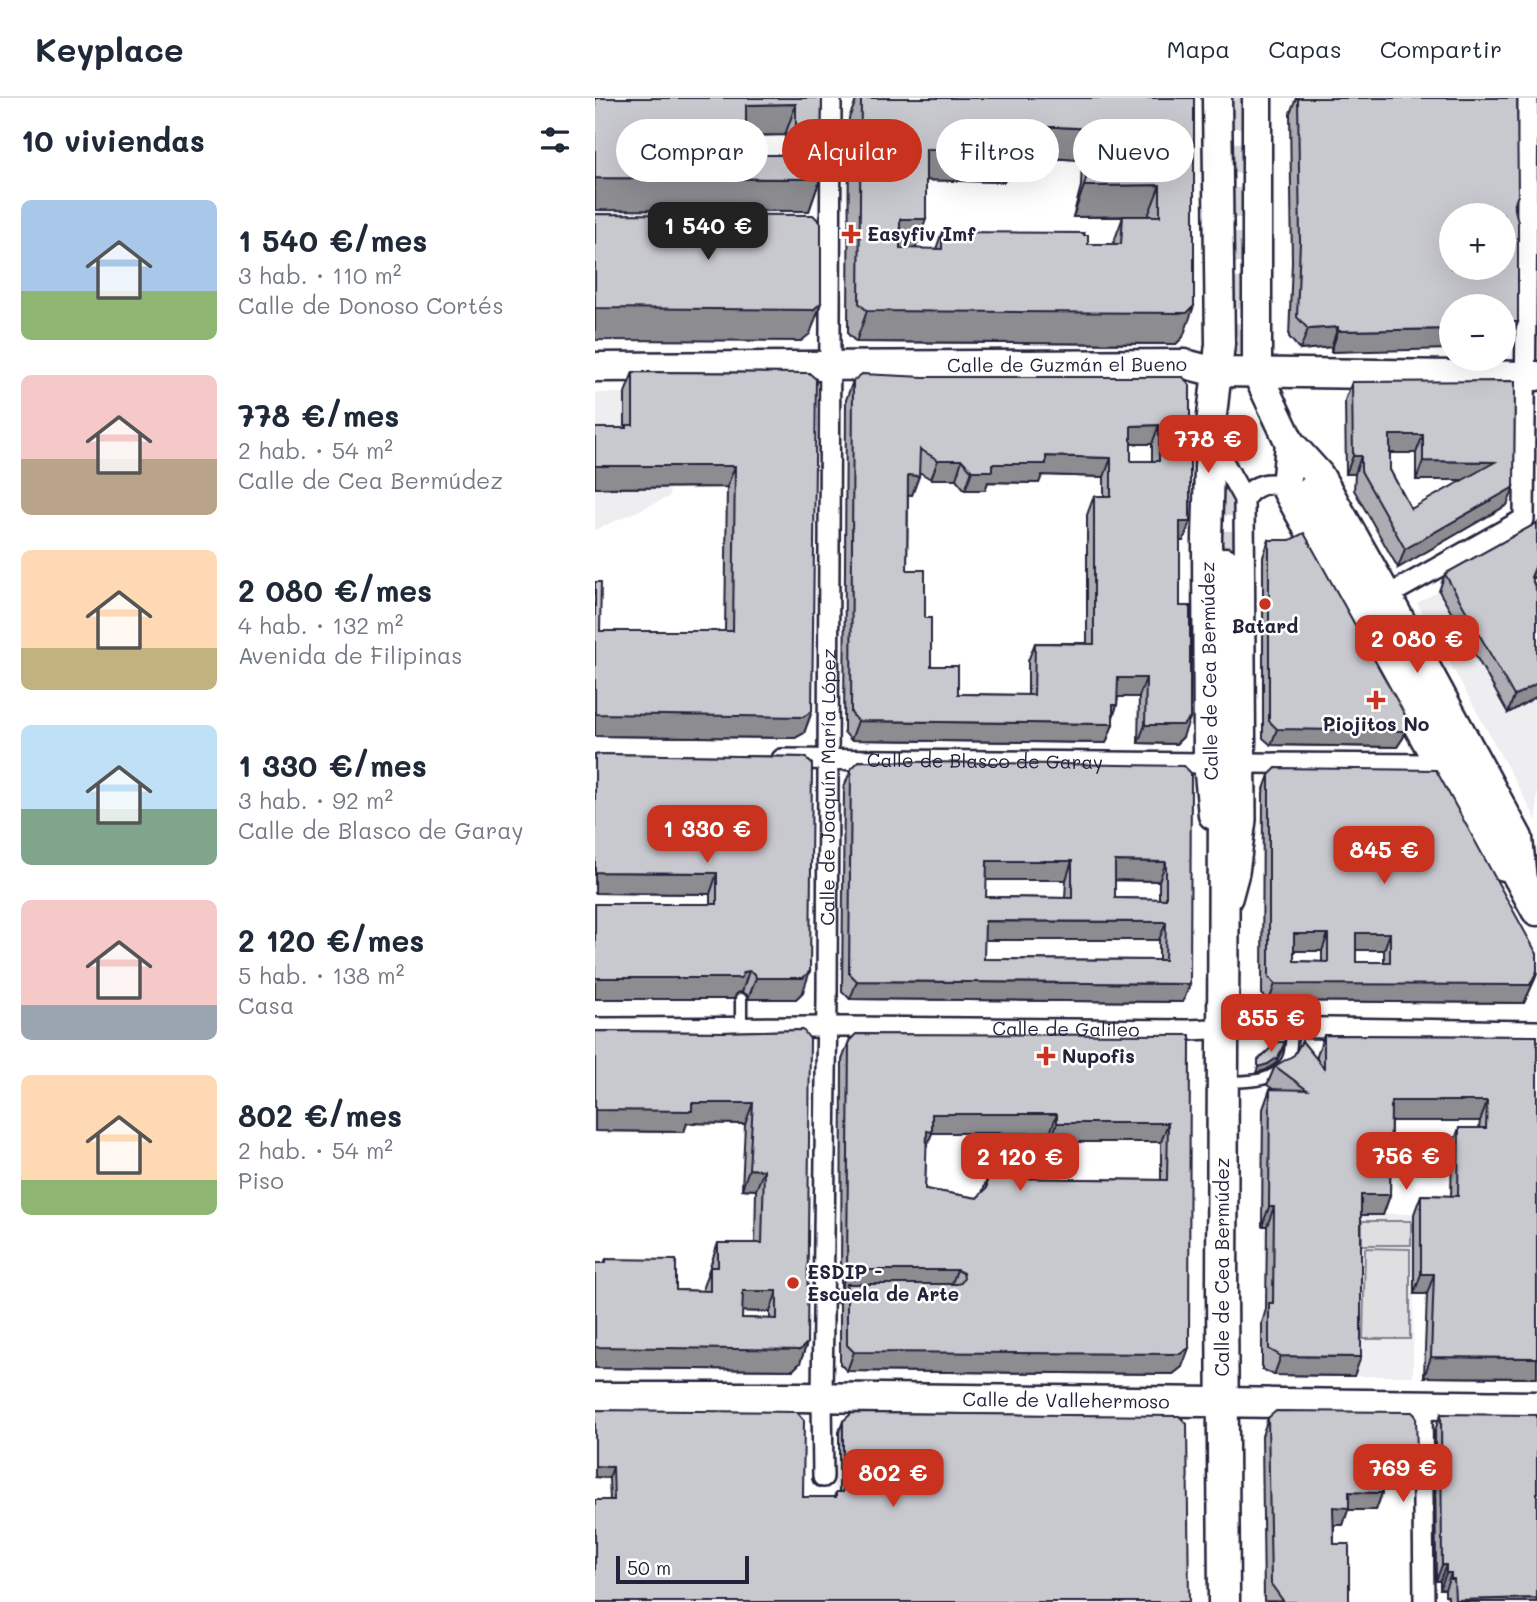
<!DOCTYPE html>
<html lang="es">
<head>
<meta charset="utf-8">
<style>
  body { margin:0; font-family:Mali,sans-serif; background:#f6f6f7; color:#1f2937; height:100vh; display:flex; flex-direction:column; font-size:26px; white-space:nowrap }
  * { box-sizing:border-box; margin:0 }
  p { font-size:23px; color:#747a83 }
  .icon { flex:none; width:38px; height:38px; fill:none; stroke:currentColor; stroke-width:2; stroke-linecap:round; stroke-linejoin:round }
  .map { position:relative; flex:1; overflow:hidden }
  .details { display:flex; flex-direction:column; background:#fff; width:595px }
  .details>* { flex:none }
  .banner { position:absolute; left:21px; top:21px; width:665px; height:63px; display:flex; gap:14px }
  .controls { position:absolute; left:844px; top:105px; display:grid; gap:14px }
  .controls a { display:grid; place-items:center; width:77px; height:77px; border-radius:50%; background:#fff; box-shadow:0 7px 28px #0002; font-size:35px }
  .scale { position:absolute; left:21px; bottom:18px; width:133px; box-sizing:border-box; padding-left:7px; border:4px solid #22223b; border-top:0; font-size:19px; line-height:24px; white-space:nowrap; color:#22223b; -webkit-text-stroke:5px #fff; paint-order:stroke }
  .price { position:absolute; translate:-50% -60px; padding:0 16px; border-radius:14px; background:#c8321e; color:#fff; font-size:23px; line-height:46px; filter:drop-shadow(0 2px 4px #0008) }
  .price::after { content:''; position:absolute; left:50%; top:42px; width:21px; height:16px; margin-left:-10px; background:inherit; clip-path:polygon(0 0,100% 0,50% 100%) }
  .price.selected { background:#222; color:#fff }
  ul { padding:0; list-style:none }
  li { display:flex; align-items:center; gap:21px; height:175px; padding:0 21px }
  li span { display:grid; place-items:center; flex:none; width:196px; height:140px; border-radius:10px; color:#555 }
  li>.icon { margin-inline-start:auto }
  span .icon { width:84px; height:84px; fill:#fffc; stroke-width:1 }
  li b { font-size:30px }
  h2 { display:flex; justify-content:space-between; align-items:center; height:84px; padding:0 21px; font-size:30px }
  .tag { padding:0 24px; border-radius:32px; background:#fff; box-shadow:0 7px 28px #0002; font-size:24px; line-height:63px }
  .tag.selected { background:#c8321e; color:#fff }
  header { display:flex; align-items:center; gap:42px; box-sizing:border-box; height:98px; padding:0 35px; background:#fff; border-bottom:2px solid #e0e1e3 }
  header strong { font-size:33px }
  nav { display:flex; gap:38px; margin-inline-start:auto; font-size:24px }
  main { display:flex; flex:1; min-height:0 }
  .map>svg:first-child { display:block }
  .built { fill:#eeeef1 }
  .garden { fill:#dfdfe2; stroke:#80808e; stroke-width:2 }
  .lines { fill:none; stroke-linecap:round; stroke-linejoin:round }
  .primary-tunnel { stroke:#d3d3d8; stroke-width:30; stroke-dasharray:30 15; stroke-linecap:butt }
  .lane-casing { stroke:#22223b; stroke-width:15 }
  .street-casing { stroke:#22223b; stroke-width:24 }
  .secondary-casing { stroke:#22223b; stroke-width:33 }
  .primary-casing { stroke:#22223b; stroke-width:35 }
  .lane { stroke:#fff; stroke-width:10 }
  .street { stroke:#fff; stroke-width:19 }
  .secondary { stroke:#fff; stroke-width:28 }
  .primary { stroke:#fff; stroke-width:30 }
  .wall { fill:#acacb2; stroke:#22223b; stroke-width:2; fill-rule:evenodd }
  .shaded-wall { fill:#8c8c91; stroke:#22223b; stroke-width:2 }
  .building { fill:#c8c8cf; stroke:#22223b; stroke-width:2; fill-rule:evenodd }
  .poi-dot { fill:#c8321e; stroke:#fff; stroke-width:2.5 }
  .labels { text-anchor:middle; stroke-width:5; stroke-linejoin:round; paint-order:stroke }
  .poi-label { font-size:19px; font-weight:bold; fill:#22223b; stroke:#fff; text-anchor:start }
  .street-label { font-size:19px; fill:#22223b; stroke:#fff }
</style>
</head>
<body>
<header>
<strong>Keyplace</strong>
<nav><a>Mapa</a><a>Capas</a><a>Compartir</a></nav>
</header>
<main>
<section class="details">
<h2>10 viviendas<svg class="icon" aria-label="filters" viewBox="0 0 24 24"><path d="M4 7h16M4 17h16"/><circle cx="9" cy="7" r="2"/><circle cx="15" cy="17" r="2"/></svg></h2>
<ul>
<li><span style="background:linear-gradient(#a9c7e8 65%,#8fb573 0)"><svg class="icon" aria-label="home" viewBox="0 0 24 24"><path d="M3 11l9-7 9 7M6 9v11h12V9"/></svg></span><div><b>1 540 €/mes</b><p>3 hab. · 110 m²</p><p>Calle de Donoso Cortés</p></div></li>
<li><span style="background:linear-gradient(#f6c9c9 60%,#b9a48a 0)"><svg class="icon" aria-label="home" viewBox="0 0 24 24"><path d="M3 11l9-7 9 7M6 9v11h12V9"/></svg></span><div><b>778 €/mes</b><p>2 hab. · 54 m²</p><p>Calle de Cea Bermúdez</p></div></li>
<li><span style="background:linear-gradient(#ffd9b3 70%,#c2b280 0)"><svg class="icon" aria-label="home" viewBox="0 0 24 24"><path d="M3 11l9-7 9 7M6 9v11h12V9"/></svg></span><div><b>2 080 €/mes</b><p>4 hab. · 132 m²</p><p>Avenida de Filipinas</p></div></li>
<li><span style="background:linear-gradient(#bfe0f5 60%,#7fa58c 0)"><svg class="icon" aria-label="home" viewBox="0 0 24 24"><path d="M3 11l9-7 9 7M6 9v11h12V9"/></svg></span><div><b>1 330 €/mes</b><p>3 hab. · 92 m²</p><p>Calle de Blasco de Garay</p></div></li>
<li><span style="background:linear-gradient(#f6c9c9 75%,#9aa5b1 0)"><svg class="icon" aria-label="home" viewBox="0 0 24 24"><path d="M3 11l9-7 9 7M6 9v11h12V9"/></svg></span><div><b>2 120 €/mes</b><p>5 hab. · 138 m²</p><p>Casa</p></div></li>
<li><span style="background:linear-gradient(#ffd9b3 75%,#8fb573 0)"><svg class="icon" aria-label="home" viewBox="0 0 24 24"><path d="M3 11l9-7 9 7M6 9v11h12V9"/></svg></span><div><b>802 €/mes</b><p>2 hab. · 54 m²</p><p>Piso</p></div></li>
</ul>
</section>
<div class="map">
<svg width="942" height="1504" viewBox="0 0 942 1504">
  <rect width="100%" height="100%" fill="#fff"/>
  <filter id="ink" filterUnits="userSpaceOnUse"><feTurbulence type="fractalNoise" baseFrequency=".0143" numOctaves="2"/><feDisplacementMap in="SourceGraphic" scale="14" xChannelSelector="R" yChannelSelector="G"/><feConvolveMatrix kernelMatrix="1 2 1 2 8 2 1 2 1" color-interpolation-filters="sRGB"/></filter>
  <g filter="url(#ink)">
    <path class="built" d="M0,295H60L75,388L74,399L0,432Z
      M942,439V723L822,505Z
      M667,1116H819L818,1278H759V1238L666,1237L667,1225L671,1224L672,1177V1129L667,1128Z"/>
    <path class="garden" d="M767,1123H816V1147H767Z
      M770,1150L815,1151V1241H768Z"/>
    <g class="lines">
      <path class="primary-tunnel" d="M644,0L643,175L647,241L657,283
        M628,343L630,465"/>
      <defs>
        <path id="lane" d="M942,485L937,498L942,507
          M146,901V929
          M632,984C653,983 680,985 692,963C697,955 696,940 697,930
          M228,1198H259"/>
        <g id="street">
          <path d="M618,342L625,358L649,401"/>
          <path d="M792,498L929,421L933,0"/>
          <path id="s1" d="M187,661L613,665"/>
          <path d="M649,665L843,666"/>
          <path d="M637,801L644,775L651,722L649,401C659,386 675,382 691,390"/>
          <path id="s2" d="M0,930L252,929L593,932L663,929L942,933"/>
          <path d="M827,1307L829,1504"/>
          <path id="s3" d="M228,1379L227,1299L232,899L236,0"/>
        </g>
        <g id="secondary">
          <path d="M662,0V275L695,345L724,377L792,498L923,740L927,783"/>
          <path id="s4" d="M0,269L590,266L621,274L942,278"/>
          <path d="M695,345L691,390L693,394L895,757L909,768"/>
          <path d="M618,717L613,665L612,440L615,335L625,246L622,0"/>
          <path id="s5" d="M0,1299H202L942,1308"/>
        </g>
        <path id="primary" d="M714,395L942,812
          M629,1504L627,1191L630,465"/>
      </defs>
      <use href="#lane" class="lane-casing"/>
      <use href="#street" class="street-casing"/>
      <use href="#secondary" class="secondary-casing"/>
      <use href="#primary" class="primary-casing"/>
      <use href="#lane" class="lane"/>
      <use href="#street" class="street"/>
      <use href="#secondary" class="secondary"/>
      <use href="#primary" class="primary"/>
    </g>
    <path class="wall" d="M0,0H227L225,81L214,113L0,112ZM190,37V57H151V38Z
      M262,0H599L588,239L581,246L261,244L253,236L254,20ZM418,60H451L487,62L486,88L478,119H528L518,146H493L489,137L347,134L341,151H320L331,121V82L409,84Z
      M701,0H922L919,107L923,224L915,245L736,254V249L705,252L694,239L697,164L695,15Z
      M38,274L214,275L217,613L209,635L200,640L0,638V484L5,533H130L132,389L0,390V330H30V295Z
      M329,279H588L595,424L588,443H585V508L588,639L581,646L543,645L544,599H523L522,607L518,618V626L511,645L256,642L249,634L251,302L258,283ZM536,346H557V363H536ZM324,374L336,381H361L370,392H390L393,384L444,385L447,377L509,379V398H499L492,417V545H440L433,563V597L363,596L336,568L330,520L312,472L313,396L317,397L324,378Z
      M757,284L919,389L912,407L803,470L759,392L760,376H751L750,302ZM795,355H821V382H868L816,411L795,372Z
      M942,425V478L937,480L942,494V598L913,615L844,493L850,476Z
      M674,442L814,624L808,640L802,649L676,647L668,640V459Z
      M0,656L210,659L208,894L201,901H153L152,897L147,894L142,895L139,901L115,806V796L0,795Z
      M589,668L595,886L588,904L255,901L247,893L249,689L256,671ZM391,782H471L470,800L391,799ZM520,782L564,783V801L520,800ZM389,842H564V862L389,861Z
      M674,677L942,856V876L929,905L674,903L667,896L668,694ZM761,852H789V864H761ZM699,853H727V864L699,863Z
      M208,932L212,1245L205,1265L198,1272L0,1270V1165H9L11,1161L81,1192L108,1193V1189L123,1145H160L161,1092L147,1091L150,1026L92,1025L89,1034L0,1033V933L128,934ZM147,1213L175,1214V1221L147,1220Z
      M595,937L587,1269L578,1276L252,1273L245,1266V1205L251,1191H246L247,962L254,943ZM337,1035H455V1044H566V1082L392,1080L387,1095L382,1100L330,1091L331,1049Z
      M729,937L942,938V1280L829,1279L832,1196H819V1116L826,1097L856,1098L857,1050L864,1030H884L885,1023H796L795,1097L788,1117H766L759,1278L679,1277L667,1271V1225L671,1211L672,1128H667L668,1011L675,991H678L672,987L680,968L722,961V957Z
      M0,1312L208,1399H239L241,1394H244V1334L248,1323L594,1504L15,1402L14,1380L0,1379Z
      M846,1316L942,1504H853V1498L850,1497V1491H845V1483H841L840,1332Z
      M673,1320L815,1374H786L787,1395L781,1412H753L748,1427H739V1446L754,1504L669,1503L667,1338Z"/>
    <path class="shaded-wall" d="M201,6L190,37L140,38L151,7Z
      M422,29H462L499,31L487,62L451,60H418L409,84L320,82L331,51Z
      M0,80L225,81L214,113L0,112Z
      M565,87L553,118L478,119L489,88Z
      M305,121H331L320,152H294Z
      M226,205L215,236L206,243L0,242V210Z
      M599,208L588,239L581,246L261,244L272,213Z
      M914,224H923L915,245H909L908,246V230Z
      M743,229L736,249L705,252L713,231Z
      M856,231V251L736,254L743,233Z
      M564,327L557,346H529L536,328Z
      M795,337H828L821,355H788Z
      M451,358L516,360L509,379L447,377L444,385L393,384L390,392H370L377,373L397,366Z
      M758,358H766L760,376H751Z
      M343,362H367L361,381H336Z
      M828,363L900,364L894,382H821Z
      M0,368H140L132,389L0,390Z
      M313,377L324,378L317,397L306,396Z
      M919,389L912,407L803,470L810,451Z
      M585,424H595L588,443H578Z
      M942,465V478L937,480L930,495Z
      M523,580H551L544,599H516Z
      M942,585V598L913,615L919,598Z
      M518,607H522L516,626Z
      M217,613L209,635L200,640L0,638V616Z
      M595,620L588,639L581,646L543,645L550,627Z
      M263,623L518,626L511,645L256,642Z
      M814,624L808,640L802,649L676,647L682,631Z
      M392,763H477L471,782H385Z
      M520,763L571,764L564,783L514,782Z
      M0,774L122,775L115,796L0,795Z
      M390,823L571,824L564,842H383Z
      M761,835H795L789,852H755Z
      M699,836H733L727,853H693Z
      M154,873L147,894L142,895L139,901H0V880L149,874Z
      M215,873L208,894L201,901H153L161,880Z
      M942,873L940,881L929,905L674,903L680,886Z
      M262,883L595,886L588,904L255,901Z
      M688,950L681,965L671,972L661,975L663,969Z
      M796,1003H892L885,1023H789Z
      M97,1005H158L150,1026L92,1025L89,1034L0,1033V1012Z
      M337,1016H462L455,1035H337L330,1053L325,1052Z
      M462,1025H573L566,1044H455Z
      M154,1071L169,1072L161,1092L147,1091Z
      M766,1097H795L788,1117H759Z
      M674,1109H679L672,1128H667Z
      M252,1172H362L355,1191L252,1186L251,1191H246Z
      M826,1176H839L832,1196H819Z
      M148,1193H182L175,1214L140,1213Z
      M212,1245L205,1265L198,1272L0,1270V1249Z
      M594,1250L587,1269L578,1276L252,1273L259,1254Z
      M686,1258L766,1259L759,1278L679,1277Z
      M836,1259L942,1260V1280L829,1279Z
      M822,1356L815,1374H779L785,1357Z
      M0,1368L18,1369L14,1380L0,1379Z
      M754,1394L787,1395L781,1412H753L748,1427H732L738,1409Z
      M847,1467H851L845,1483H841Z
      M851,1475H856L850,1491H845Z
      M942,1500V1504H859L860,1502Z"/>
    <path class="building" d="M0,0H227L225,81L0,80ZM201,6V57H151V7Z
      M266,0H599V208L592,215L272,213L264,205ZM422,29H462L499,31L497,57L489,88L565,87V118H528L526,146H493V137H489V135L347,134V151L305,150V121H331V51L421,53Z
      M703,0H922L923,97L919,107L923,124V224H914V230H908V208H856V231L743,233V229L713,231L702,219L705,144ZM856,117H908V170H856Z
      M0,116L218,117L226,125V205L218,212L0,210Z
      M38,274L214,275L221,281L217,613L208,619L0,616V484H6L5,533H138L140,368H0V330H32V327H38Z
      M267,276L329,279H588L595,288V424H585V508H595V620L588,627H550L551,580H523L522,607H518V626L263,623L256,615L258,283ZM564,327V363H536V328ZM325,351L343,362H367L377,373H397V366H451V358L516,360V398H499V546L440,545L439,597L363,596V568H336V520H330V472H312L313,377L324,378Z
      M920,283L919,389L810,451L766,373V358H758L757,284ZM795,337H828V363L900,364L816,411L795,372Z
      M942,425V465L936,479L942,494V585L919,598L850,476Z
      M709,435L814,624L808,633L682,631L674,623V442H695Z
      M0,656L210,659L217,666L215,873L208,880H161L160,876L154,873L149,874L146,880H0V806H122V775L0,774Z
      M264,663L589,668L596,675L595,886L262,883L254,875L256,671ZM392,763H477V800L391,799ZM520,763L571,764V801L520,800ZM390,823L571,824L570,862L389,861Z
      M681,670L841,672L942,856V873L935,887L680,886L674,879V677ZM761,835H795V864H761ZM699,836H733V864L699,863Z
      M208,932L215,941L212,1245L205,1252L0,1249V1165H11V1161L81,1162V1192L115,1193V1169H123V1145H167L169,1072L154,1071L158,1005H97V1013L0,1012V933L128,934ZM148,1193H182V1221L147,1220Z
      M261,936L595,937L594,1250L585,1256L259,1254L252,1247V1186H362L366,1185L369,1180L368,1175L362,1172H252L254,943ZM337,1016H462V1025H573L572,1082L392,1080V1090L382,1100L330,1091L332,1033L337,1034Z
      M729,937L942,938V1260L836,1259L839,1176H826V1097L863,1098L864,1030H891L892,1003H796L795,1097H766V1259L686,1258L674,1251V1205H678L679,1109H674L675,991L712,992L680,968L699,957L707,943L729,970Z
      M682,944H690L683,959L673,966L663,969V962Z
      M0,1312L202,1314L209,1322L208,1399H241V1394H248V1323L257,1315L584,1318L592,1326L594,1504H0V1402H19L18,1369L0,1368Z
      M681,1313L817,1314L821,1318L822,1356L785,1357L787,1395L754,1394V1410L738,1409L739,1446H754V1504H674H689L676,1486L673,1320Z
      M846,1316L942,1317V1500L860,1502L859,1481H856V1475H851V1467H847Z"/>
  </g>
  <g class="poi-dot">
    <path d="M252.5 125.5h7v7h7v7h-7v7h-7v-7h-7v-7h7z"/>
    <circle cx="670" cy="506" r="7"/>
    <path d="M777.5 591.5h7v7h7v7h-7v7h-7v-7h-7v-7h7z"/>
    <path d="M447.5 947.5h7v7h7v7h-7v7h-7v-7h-7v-7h7z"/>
    <circle cx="198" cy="1185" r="7"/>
  </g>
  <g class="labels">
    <g class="poi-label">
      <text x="272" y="143">Easyfiv Imf</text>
      <text x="670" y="535" text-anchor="middle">Batard</text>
      <text x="781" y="633" text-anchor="middle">Piojitos No</text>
      <text x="467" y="965">Nupofis</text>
      <text x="212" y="1181">ESDIP -<tspan x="212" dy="22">Escuela de Arte</tspan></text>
    </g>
    <g class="street-label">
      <text dy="7" stroke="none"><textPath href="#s4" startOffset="472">Calle de Guzmán el Bueno</textPath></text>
      <text transform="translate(614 573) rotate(-91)" y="7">Calle de Cea Bermúdez</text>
      <text dy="7" stroke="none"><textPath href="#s1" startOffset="203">Calle de Blasco de Garay</textPath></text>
      <text dy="7" stroke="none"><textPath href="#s3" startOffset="690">Calle de Joaquín María López</textPath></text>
      <text dy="7" stroke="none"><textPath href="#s2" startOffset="471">Calle de Galileo</textPath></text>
      <text transform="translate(627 1169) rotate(-90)" y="7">Calle de Cea Bermúdez</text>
      <text dy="7" stroke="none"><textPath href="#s5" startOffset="471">Calle de Vallehermoso</textPath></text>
    </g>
  </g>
</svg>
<div class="controls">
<a>+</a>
<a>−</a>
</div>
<div class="scale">50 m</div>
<b class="price selected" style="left:113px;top:164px">1 540 €</b>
<b class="price" style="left:613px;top:377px">778 €</b>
<b class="price" style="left:822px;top:577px">2 080 €</b>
<b class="price" style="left:112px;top:767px">1 330 €</b>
<b class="price" style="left:789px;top:788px">845 €</b>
<b class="price" style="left:676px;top:956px">855 €</b>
<b class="price" style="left:811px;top:1094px">756 €</b>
<b class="price" style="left:425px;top:1095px">2 120 €</b>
<b class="price" style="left:808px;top:1406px">769 €</b>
<b class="price" style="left:298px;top:1411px">802 €</b>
<div class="banner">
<a class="tag">Comprar</a>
<a class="tag selected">Alquilar</a>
<a class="tag">Filtros</a>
<a class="tag">Nuevo</a>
</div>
</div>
</main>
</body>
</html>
